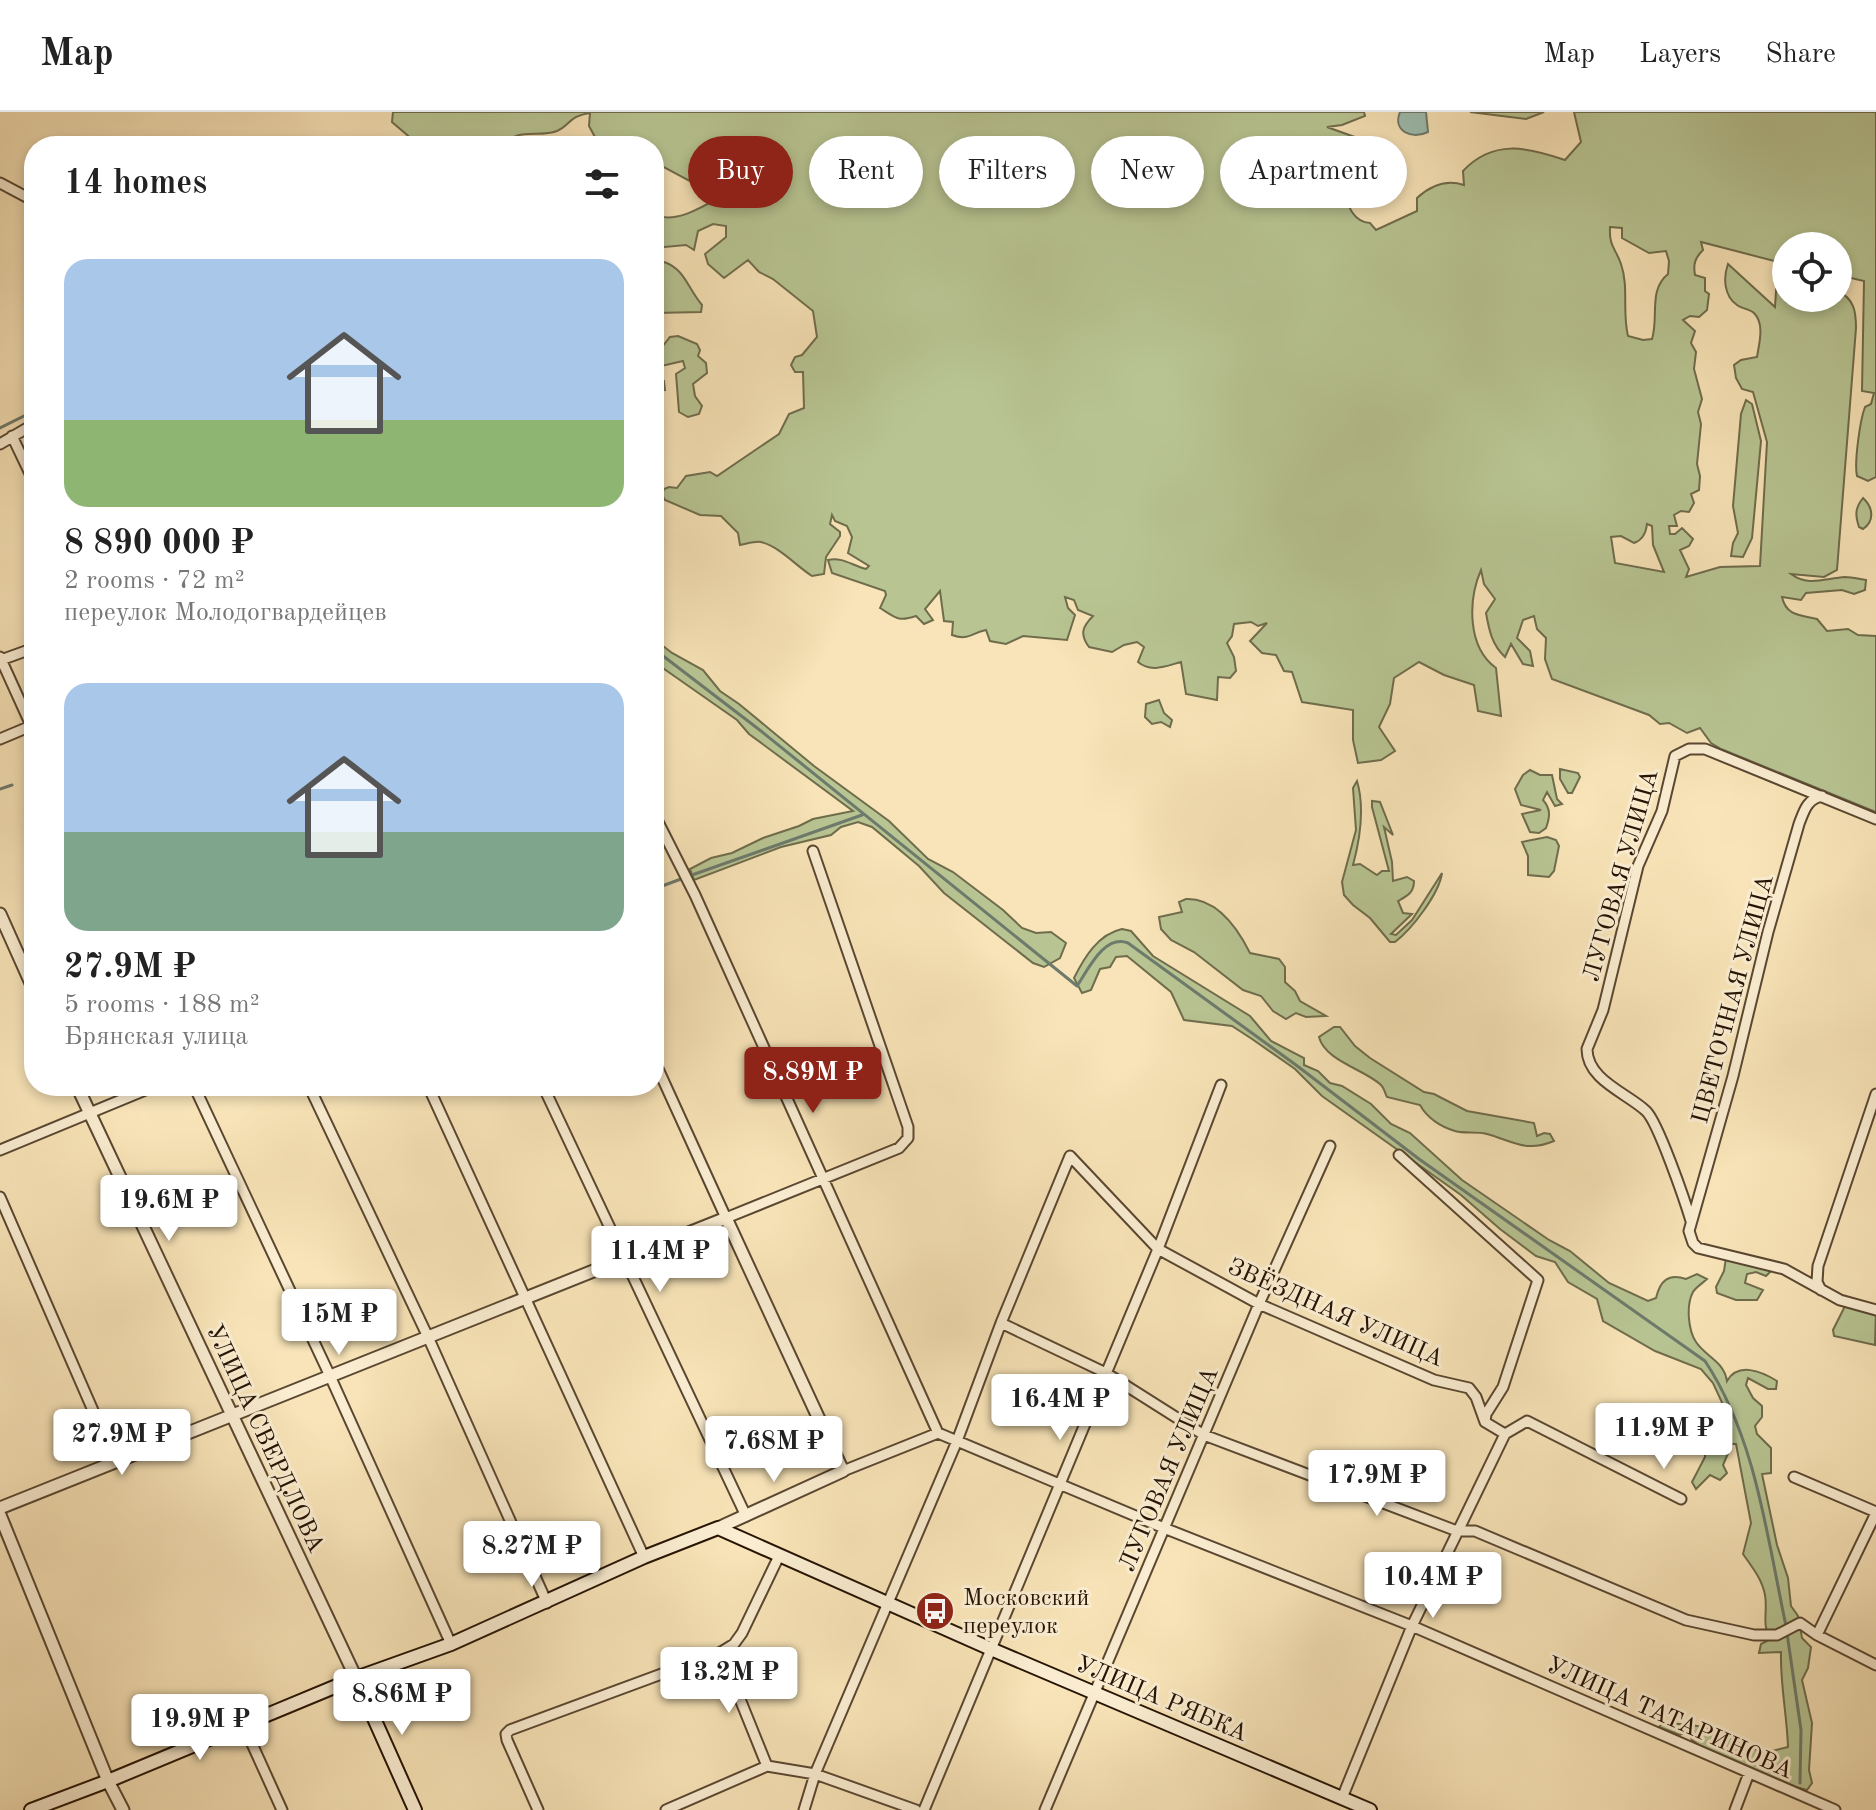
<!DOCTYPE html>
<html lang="en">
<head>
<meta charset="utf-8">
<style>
  body { margin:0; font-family:"Old Standard TT",serif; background:#f2f2f2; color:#222; height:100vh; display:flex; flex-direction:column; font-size:30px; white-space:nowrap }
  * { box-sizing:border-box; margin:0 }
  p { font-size:26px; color:#767676 }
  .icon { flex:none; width:44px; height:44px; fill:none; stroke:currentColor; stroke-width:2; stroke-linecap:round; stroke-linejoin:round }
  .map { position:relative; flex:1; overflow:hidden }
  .sheet { position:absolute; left:24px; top:24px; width:640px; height:960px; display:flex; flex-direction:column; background:#fff; border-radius:32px; box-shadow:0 4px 12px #0003 }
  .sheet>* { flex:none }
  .hud { position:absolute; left:688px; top:24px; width:760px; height:72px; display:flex; gap:16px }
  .controls { position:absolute; left:1772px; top:120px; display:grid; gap:16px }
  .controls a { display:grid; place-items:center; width:80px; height:80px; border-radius:50%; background:#fff; box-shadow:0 4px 12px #0003; font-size:40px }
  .price { position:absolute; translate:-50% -68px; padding:0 18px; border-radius:8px; background:#fff; color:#222; font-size:26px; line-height:52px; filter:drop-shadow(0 2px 4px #0008) }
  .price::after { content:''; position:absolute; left:50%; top:48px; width:24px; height:18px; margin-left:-12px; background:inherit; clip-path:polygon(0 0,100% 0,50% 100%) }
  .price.current { background:#8f2418; color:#fff }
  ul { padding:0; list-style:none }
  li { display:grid; align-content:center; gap:16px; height:424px; padding:0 40px }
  li span { display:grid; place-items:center; height:248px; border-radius:24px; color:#555 }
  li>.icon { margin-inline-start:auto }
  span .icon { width:144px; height:144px; fill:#fffc; stroke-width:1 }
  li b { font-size:34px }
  h2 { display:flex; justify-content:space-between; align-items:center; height:96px; padding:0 40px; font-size:34px }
  .tag { padding:0 28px; border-radius:36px; background:#fff; box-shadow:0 4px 12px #0003; font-size:28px; line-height:72px }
  .tag.current { background:#8f2418; color:#fff }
  header { display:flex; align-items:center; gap:48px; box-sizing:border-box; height:112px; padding:0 40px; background:#fff; border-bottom:2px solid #e0e0e0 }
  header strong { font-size:38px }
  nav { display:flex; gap:44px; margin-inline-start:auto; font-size:28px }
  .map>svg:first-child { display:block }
  .green { fill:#b8c593; stroke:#6f6c4c; stroke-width:2; fill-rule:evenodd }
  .water { fill:#9dbeb1; stroke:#6d7a6c; stroke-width:2 }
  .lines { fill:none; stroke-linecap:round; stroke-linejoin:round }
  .stream { stroke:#6d7a6c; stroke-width:3 }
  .minor-casing { stroke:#5a4731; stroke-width:13 }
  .tertiary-casing { stroke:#5a4731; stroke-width:15 }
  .secondary-casing { stroke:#261304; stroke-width:16 }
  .minor { stroke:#faedd1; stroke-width:9 }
  .tertiary { stroke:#faedd1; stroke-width:11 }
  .secondary { stroke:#faedd1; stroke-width:12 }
  .labels { text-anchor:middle; stroke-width:6; stroke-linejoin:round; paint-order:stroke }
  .street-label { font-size:24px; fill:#261304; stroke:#faedd1 }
  .poi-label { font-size:24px; fill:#261304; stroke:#faedd1; text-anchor:start }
</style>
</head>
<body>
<header>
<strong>Map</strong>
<nav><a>Map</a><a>Layers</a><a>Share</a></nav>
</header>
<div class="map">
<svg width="1876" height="1698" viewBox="0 0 1876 1698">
  <rect width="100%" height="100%" fill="#f8e4b8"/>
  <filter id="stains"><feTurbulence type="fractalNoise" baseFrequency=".0025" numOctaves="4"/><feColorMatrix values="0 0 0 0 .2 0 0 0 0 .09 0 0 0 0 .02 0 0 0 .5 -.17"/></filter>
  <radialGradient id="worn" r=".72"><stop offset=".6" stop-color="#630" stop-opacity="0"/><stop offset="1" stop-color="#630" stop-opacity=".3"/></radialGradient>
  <path class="green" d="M393,0H1364L1365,4L1342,13L1327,15L1388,37V42L1385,45L1366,37L1360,46H1345L1340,56L1313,50L1308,57L1326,62L1334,72L1341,73C1347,89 1351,110 1370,111L1376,118L1417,99V86C1431,73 1446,67 1464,73L1463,59C1493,27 1527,35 1565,48L1581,30L1574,0H1876V365L1868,369L1857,364C1854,351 1860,308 1865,295L1871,292L1874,281L1862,279L1864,169L1838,163V134H1786V152L1701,130L1703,138C1695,146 1693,152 1695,163L1705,166V179L1709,182L1707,198L1699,205L1690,204L1683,208L1695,219L1691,231L1696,240L1694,257L1702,287L1698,300L1701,312L1697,352L1700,364L1699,378L1691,382L1694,391L1689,400L1681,399L1674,403L1677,414H1669L1670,422H1675L1682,416L1693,427L1689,434L1680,438L1689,457L1686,465L1720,455L1760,454L1767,330L1753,280L1742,277L1736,266L1734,253L1741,248L1757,245C1759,232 1765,212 1754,201C1750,197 1742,197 1737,193C1724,184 1723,166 1728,152L1775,195L1777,164L1786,166V186H1838V179C1854,187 1856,199 1856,216L1837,458L1824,465L1791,462C1808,475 1826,466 1845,465C1852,465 1859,467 1866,468L1865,478L1854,482L1842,478L1806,481L1801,488L1782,485C1786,504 1801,503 1817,507L1827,519L1848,517L1858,523L1876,524V700L1721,637L1711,631L1700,616L1687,621L1669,611L1660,612L1649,603L1552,567L1545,547L1546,526L1537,517L1534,504L1523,508L1517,526L1530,539L1533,554L1523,552L1511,532L1505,545C1492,533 1489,518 1486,501L1495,487L1484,472L1481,458C1468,488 1467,535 1496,556L1501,604L1478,599L1474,573L1444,563L1419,550L1394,566L1390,592L1379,615L1395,639L1381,648L1358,651L1353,628V598L1302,590L1292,560L1284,559L1276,543L1262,541L1250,529L1267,511L1258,514L1251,510L1234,512L1232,524L1227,531L1234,545L1236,559L1230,566L1218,565L1217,588L1186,582L1181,550C1166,554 1151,561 1138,550L1144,535L1137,530L1124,533L1112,540L1089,535C1079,522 1083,514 1093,504L1078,498L1074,488L1065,485L1068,496L1075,503L1067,528L1023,524L1006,532L990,529L986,518C971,521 968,529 952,523L953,510L944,509L940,479L925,497L933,508L924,512L916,504C898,510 896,506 880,496L886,483L885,479L832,461L828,448C843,445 851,453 866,457L869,454L848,441L852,425L847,414L835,409L832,403L830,412L840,420V424L826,445L824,462L812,464C795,453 780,435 761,430C755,429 746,432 740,433L738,421L721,404L700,403L665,388L662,383L664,377L669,375L677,376L686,364L710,360L717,364L779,322L789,302L804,296L803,260H795L791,253L795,245L802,243L817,225L813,199L773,167L759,160L748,148L724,166L708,152L705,142L726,125V114L713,112L698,119L694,138L686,133L654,136V102C673,113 703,95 720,85L654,50V34H609L608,31L596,27L589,14L590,1C567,5 572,12 557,19C539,26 515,15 504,34H420L392,10ZM1610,115L1622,116V126L1649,141L1666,139L1669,149L1668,162C1648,178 1659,205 1652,227L1643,228L1628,224C1622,200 1629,175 1621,152C1615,135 1609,135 1610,115ZM1647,412L1652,414L1653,433L1664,460L1615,451L1611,425L1621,424L1634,431C1643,428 1646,421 1647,412Z
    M1470,0H1544L1526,7Z
    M664,150C685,157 688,177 702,193L701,200L654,201V156Z
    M678,224L697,232L700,238L698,244L706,251L707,261L693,272L695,284L702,294L699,302L688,305L679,300L676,262L685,256L683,249L661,254L658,262L664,269L665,278L654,279V234L657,237L662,235L670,225Z
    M1746,288L1752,292L1761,329L1752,426L1743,445L1731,444L1733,431L1738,421L1733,394L1741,302Z
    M1863,386C1873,395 1875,409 1863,417L1859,415C1855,403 1855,396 1863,386Z
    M654,527L672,541L703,558L720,579L739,592L814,654L889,709L928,747L953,760L1003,798L1022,816L1036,821L1051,820L1066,831L1060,846L1044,855L1033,851L944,781L919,754L872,715L858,710L841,715L831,723L781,735L694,768L690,757L711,746L732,741L763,726L799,714L813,707L853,699L749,622L737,608L657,552L654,550Z
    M1159,588L1164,601L1172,608L1170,615L1161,610L1152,612L1145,605L1146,592Z
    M1560,657L1578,661L1580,665L1572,681H1568L1560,667Z
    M1530,658L1540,663H1552L1557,687L1562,692L1555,694L1547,680L1543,688C1551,697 1550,705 1546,716L1539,721L1530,720L1522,702L1541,698L1521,693L1515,677L1523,663Z
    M1357,669C1365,696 1360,727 1353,753L1360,752L1377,763L1382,759H1389L1372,695V689L1380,690L1393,723L1384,715L1392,750L1393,769L1407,765L1414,769C1414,781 1407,784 1398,789L1403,801L1412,802L1391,822L1396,823L1412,808L1442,761C1439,782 1412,817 1395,830H1390L1370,806L1353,793L1344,783L1342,770L1356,718L1353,676Z
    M1547,725L1556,728L1559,734L1554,759L1549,765L1528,763V744L1522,730Z
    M1186,787C1217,786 1238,817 1250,841L1279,847L1285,855V870L1295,879L1300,889L1326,904L1306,905L1296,901L1286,907L1273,899L1261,884L1243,878L1194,840L1171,828L1161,817L1159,805L1182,800L1179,790Z
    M1122,817L1131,819L1153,844L1250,904L1271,929L1304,946V953L1318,959L1330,971L1342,974L1371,992L1391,1012L1410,1021L1462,1068L1549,1128L1570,1139L1609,1171L1648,1189L1656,1186C1660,1169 1668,1161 1686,1167L1697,1162L1707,1167C1703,1171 1696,1175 1693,1180C1686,1193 1688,1218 1696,1230C1706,1245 1724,1249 1727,1269C1738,1250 1761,1259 1777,1269L1776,1277H1768L1748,1266L1746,1273L1753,1286L1762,1294V1305L1755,1314L1757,1322L1771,1336V1361L1762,1362L1777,1433L1788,1466L1791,1494L1798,1504L1802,1526L1811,1535L1808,1556L1802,1568L1812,1611L1809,1658L1812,1671L1807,1678L1796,1675L1699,1633L1692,1628L1688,1619L1680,1623L1659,1615L1663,1611C1687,1612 1717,1614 1737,1628L1746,1627L1760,1642L1788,1635C1787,1603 1780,1572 1781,1540L1759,1541L1761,1532L1771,1527C1761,1514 1768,1499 1765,1483C1762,1467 1752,1455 1743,1442L1751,1411L1736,1332H1732L1723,1353L1727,1361L1720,1368L1710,1363L1696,1377L1692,1370L1705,1345V1332L1709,1326L1726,1322L1731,1310L1713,1271L1701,1257L1655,1239L1603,1209L1597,1187L1568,1170L1555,1150L1536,1144L1500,1117L1461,1083L1322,984L1295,957L1252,927L1232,914L1184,908L1171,880L1127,844L1116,845L1110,855L1100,857L1091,878L1082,881L1074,866C1084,846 1098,822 1122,817Z
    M1334,915H1340L1355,934L1370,946L1424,980L1434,982L1467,999L1534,1011L1537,1024L1544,1021L1550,1022L1554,1029C1525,1041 1513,1029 1487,1022C1476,1019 1465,1022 1455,1019C1441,1015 1427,1006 1420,993L1387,985C1385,981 1384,976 1381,973C1366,958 1325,949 1319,925Z
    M1726,1146L1773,1157L1766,1164L1756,1160L1747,1162L1745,1171L1763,1178L1757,1188H1736L1717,1181L1716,1175L1724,1159Z
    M1845,1194L1876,1196L1875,1233L1834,1224L1833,1218Z"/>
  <path class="water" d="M1400,0H1426L1428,20C1412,28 1392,19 1400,0Z"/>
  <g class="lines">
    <path class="stream" d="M0,316L34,299
      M654,537L761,619L1077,874C1088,858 1104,822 1128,831L1296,953L1419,1047L1705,1249C1756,1326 1767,1425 1786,1514
      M0,677L12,673
      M692,763L862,703
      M654,777L681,767
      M1787,1521L1801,1618L1800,1671"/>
    <defs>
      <path id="minor" d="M0,71L34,89
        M12,324L34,370
        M0,332L34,312
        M0,545L34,620
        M1,548L34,536
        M0,627L31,614
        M1822,684C1807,687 1804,699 1799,712L1768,820L1733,964L1689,1119L1693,1131L1698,1136L1784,1157L1840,1188L1876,1198
        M654,702L695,783L938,1321
        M654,948L726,1106L899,1036L908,1026V1015L813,739
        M194,974L330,1264L451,1532
        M309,974L428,1225L547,1491
        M428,974L644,1445
        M543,974L746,1404
        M0,1038L155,974
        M1399,1043L1538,1168L1503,1275L1486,1302L1485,1310
        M0,1085L115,1349
        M1691,1109C1685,1089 1658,1010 1646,999C1627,981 1587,968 1587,937L1603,898L1638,754L1662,699L1675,644L1689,637H1705L1876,707
        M1821,1178L1817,1170L1818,1154L1876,982
        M1001,1211L1106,1261L1204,1323L1457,1419H1475L1686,1508L1754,1523H1777L1800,1511L1817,1523L1876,1553
        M843,1359L938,1321L1164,1416L1412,1514L1835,1698
        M1794,1365L1876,1400
        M1817,1523L1876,1401
        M721,1540L767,1654
        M243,1612L282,1698
        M1342,1686L1412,1514L1505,1322
        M538,1698L507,1628L506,1622L510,1618L721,1540L734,1532L742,1521L779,1444
        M666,1698L767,1654L815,1662L916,1698
        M804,1698L815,1662L957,1329L1001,1211L1070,1044L1158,1137L1259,1192L1434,1268L1469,1276L1476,1285L1485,1310L1505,1322L1527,1309L1681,1387
        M924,1698L1158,1137L1221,973
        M1045,1698L1259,1192L1330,1034
        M1735,1698L1749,1661"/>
      <path id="tertiary" d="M0,802L34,878
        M77,974L356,1566
        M0,1396L726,1106L843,1359L718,1416
        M0,1403L108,1669L123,1698"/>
      <path id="secondary" d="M356,1566L415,1698
        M31,1698L108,1669L356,1566L451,1532L644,1445L718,1416L991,1537L1370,1698"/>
    </defs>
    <use href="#minor" class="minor-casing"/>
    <use href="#tertiary" class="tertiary-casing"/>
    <use href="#secondary" class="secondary-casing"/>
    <use href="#minor" class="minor"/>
    <use href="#tertiary" class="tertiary"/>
    <use href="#secondary" class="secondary"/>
  </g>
  <defs>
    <symbol id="bus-disc" viewBox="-11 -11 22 22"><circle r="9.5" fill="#8f2418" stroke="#faedd1"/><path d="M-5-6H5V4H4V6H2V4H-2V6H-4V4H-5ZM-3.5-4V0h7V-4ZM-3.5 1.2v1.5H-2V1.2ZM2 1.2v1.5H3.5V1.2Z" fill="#fff"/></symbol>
  </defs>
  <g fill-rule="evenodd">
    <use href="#bus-disc" x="913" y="1477" width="44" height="44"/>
  </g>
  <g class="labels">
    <g class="street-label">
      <text transform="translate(1620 763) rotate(-74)" y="8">ЛУГОВАЯ УЛИЦА</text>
      <text transform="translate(1732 887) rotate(-75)" y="8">ЦВЕТОЧНАЯ УЛИЦА</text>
      <text transform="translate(1336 1200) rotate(24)" y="8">ЗВЁЗДНАЯ УЛИЦА</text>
      <text transform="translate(266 1326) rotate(65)" y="8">УЛИЦА СВЕРДЛОВА</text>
      <text transform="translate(1168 1357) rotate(-67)" y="8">ЛУГОВАЯ УЛИЦА</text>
      <text transform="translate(1162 1586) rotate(23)" y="8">УЛИЦА РЯБКА</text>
      <text transform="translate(1670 1605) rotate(24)" y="8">УЛИЦА ТАТАРИНОВА</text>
    </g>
    <g class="poi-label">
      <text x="963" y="1493">Московский<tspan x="963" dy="28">переулок</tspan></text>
    </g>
  </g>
  <rect width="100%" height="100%" filter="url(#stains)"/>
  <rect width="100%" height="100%" fill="url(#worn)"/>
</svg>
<div class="controls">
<a><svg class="icon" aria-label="locate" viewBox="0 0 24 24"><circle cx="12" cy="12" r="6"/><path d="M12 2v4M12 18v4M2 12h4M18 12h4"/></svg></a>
</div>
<b class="price current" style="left:813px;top:1003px">8.89M ₽</b>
<b class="price" style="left:169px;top:1131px">19.6M ₽</b>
<b class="price" style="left:660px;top:1182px">11.4M ₽</b>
<b class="price" style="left:339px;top:1245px">15M ₽</b>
<b class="price" style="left:1060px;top:1330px">16.4M ₽</b>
<b class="price" style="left:1664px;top:1359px">11.9M ₽</b>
<b class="price" style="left:122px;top:1365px">27.9M ₽</b>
<b class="price" style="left:774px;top:1372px">7.68M ₽</b>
<b class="price" style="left:1377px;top:1406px">17.9M ₽</b>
<b class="price" style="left:532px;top:1477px">8.27M ₽</b>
<b class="price" style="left:1433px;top:1508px">10.4M ₽</b>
<b class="price" style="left:729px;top:1603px">13.2M ₽</b>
<b class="price" style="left:402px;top:1625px">8.86M ₽</b>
<b class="price" style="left:200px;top:1650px">19.9M ₽</b>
<div class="hud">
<a class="tag current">Buy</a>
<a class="tag">Rent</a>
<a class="tag">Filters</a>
<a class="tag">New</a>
<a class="tag">Apartment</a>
</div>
<section class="sheet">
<h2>14 homes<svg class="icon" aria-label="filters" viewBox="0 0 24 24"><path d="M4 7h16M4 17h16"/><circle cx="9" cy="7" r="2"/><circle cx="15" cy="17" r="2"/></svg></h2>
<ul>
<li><span style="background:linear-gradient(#a9c7e8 65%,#8fb573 0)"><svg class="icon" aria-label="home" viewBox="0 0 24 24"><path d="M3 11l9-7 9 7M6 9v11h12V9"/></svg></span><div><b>8 890 000 ₽</b><p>2 rooms · 72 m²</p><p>переулок Молодогвардейцев</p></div></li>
<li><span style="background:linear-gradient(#a9c7e8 60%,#7fa58c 0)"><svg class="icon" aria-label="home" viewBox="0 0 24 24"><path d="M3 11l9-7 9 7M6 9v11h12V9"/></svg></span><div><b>27.9M ₽</b><p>5 rooms · 188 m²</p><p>Брянская улица</p></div></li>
</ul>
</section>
</div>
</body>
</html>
